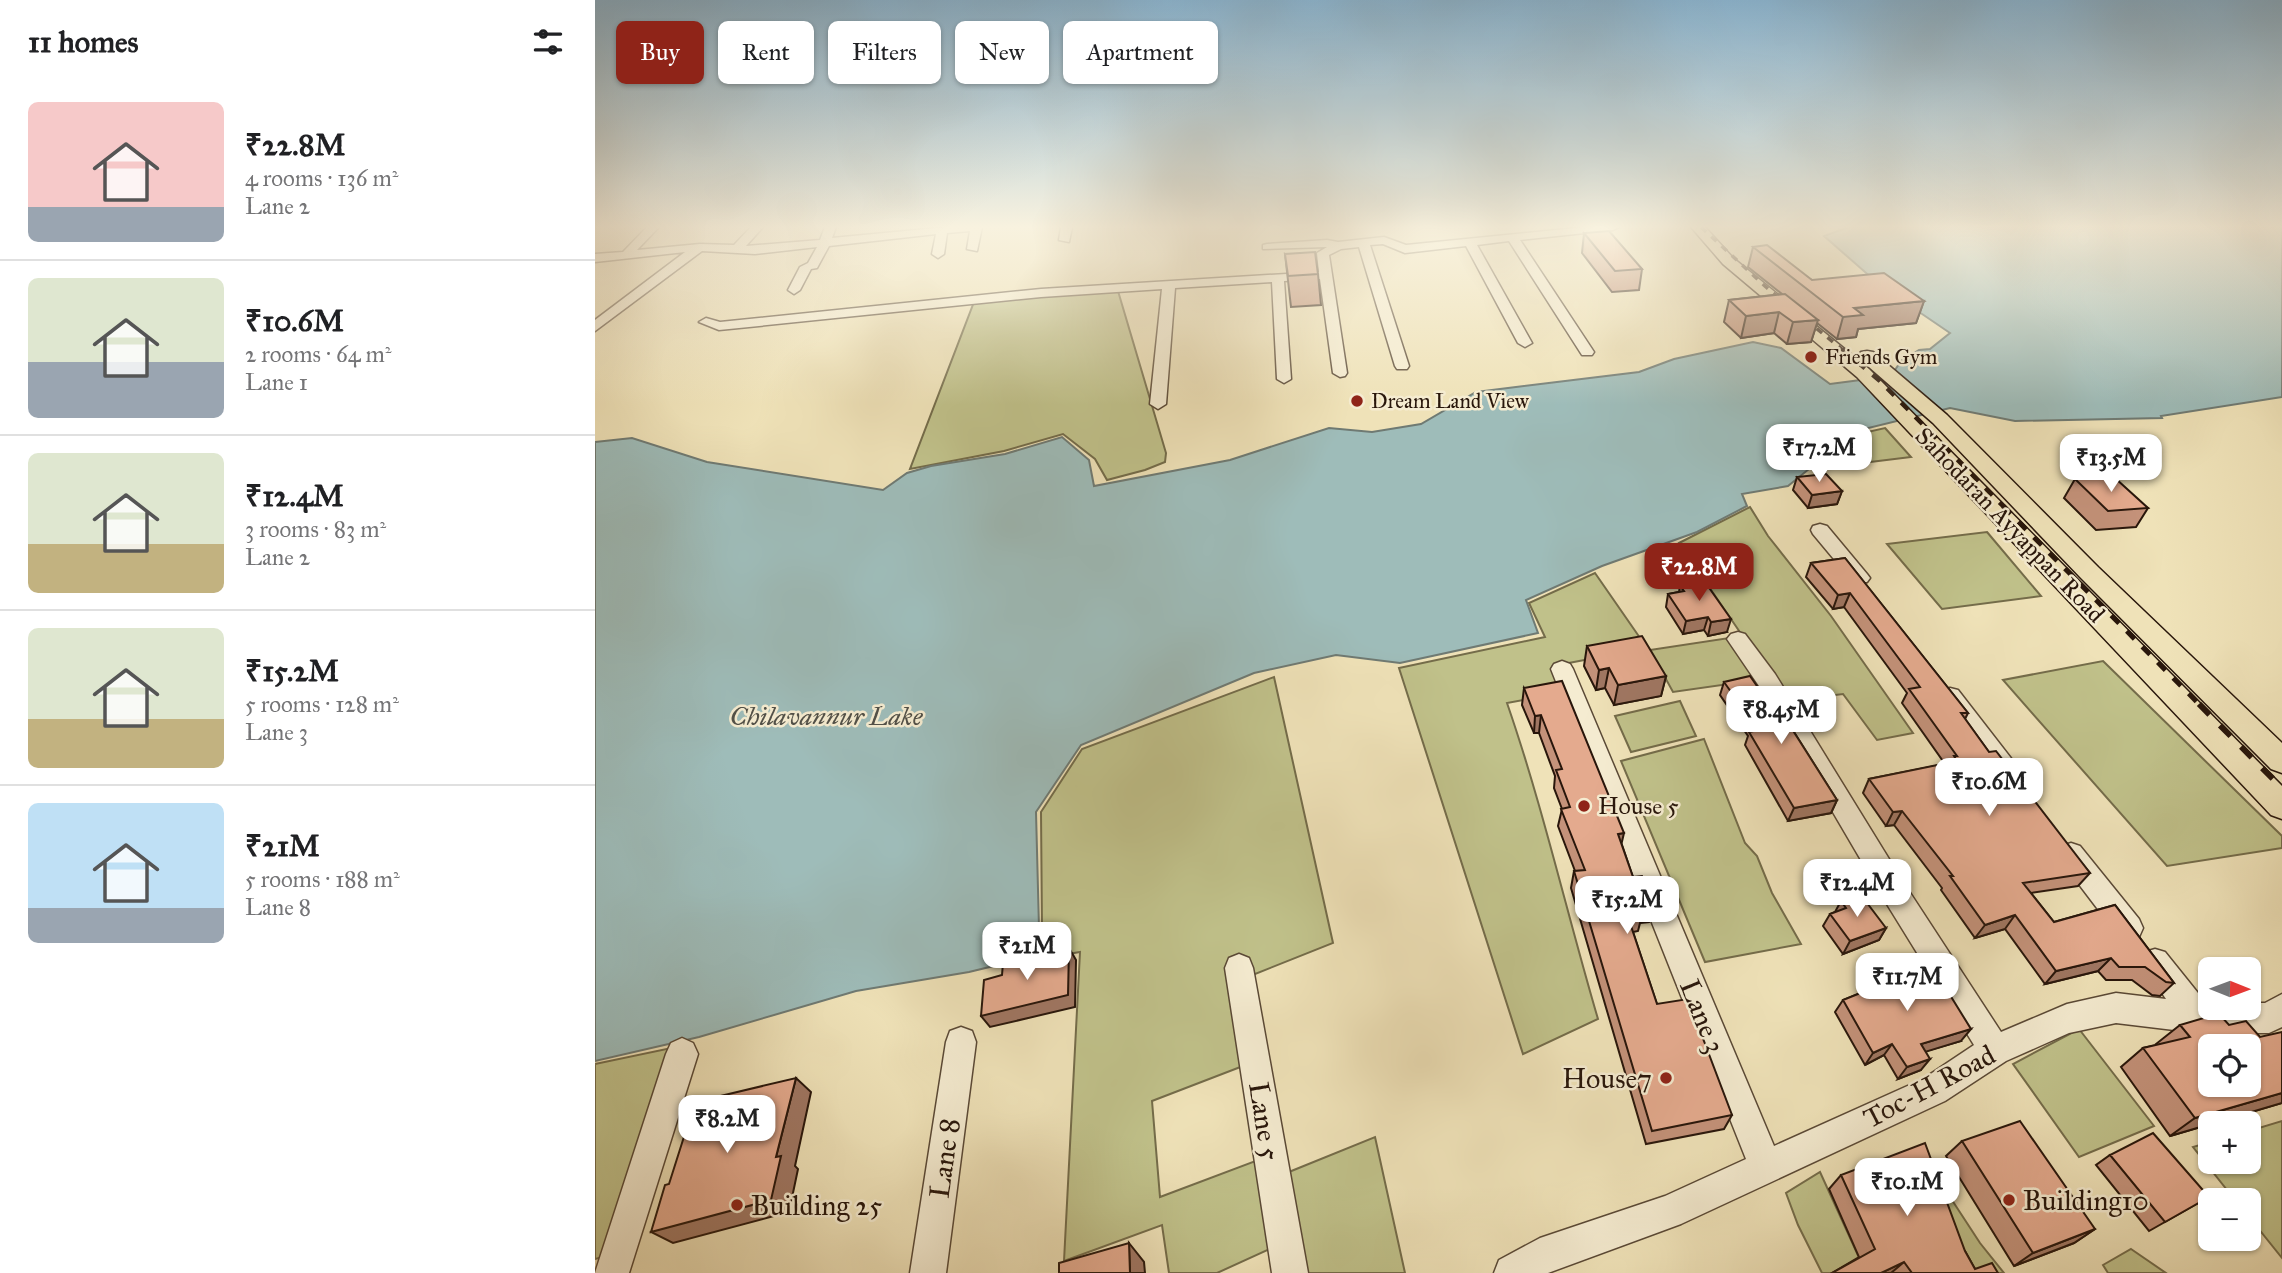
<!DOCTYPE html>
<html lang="en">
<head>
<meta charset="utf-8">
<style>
  body { margin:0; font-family:"IM FELL Great Primer",serif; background:#f2f2f2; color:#202124; height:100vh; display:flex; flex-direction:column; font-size:26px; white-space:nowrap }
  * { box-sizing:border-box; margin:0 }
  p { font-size:23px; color:#757577 }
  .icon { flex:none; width:38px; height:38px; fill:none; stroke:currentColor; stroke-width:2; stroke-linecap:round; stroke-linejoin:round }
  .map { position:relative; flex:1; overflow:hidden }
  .details { display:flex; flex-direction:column; background:#fff; width:595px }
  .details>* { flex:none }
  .banner { position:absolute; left:21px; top:21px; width:665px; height:63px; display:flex; gap:14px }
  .needle { width:46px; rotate:91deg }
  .buttons { position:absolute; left:1603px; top:957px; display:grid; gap:14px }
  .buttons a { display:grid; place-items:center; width:63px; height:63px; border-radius:10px; background:#fff; box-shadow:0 2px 5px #0004; font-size:35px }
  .price { position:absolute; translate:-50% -60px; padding:0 16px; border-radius:14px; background:#fff; color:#222; font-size:23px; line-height:46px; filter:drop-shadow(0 2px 4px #0008) }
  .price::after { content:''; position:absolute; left:50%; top:42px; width:21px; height:16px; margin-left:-10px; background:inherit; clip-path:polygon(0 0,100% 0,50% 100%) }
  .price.selected { background:#8f2418; color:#fff }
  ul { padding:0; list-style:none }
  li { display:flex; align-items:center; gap:21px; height:175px; padding:0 28px }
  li+li { border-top:2px solid #e0e0e0 }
  li span { display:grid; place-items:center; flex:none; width:196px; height:140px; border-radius:10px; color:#555 }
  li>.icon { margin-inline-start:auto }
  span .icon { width:84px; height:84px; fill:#fffc; stroke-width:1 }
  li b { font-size:30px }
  h2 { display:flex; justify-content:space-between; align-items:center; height:84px; padding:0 28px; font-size:30px }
  .tag { padding:0 24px; border-radius:10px; background:#fff; box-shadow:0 2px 5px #0004; font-size:24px; line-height:63px }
  .tag.selected { background:#8f2418; color:#fff }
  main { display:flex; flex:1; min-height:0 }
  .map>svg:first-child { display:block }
  .green { fill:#c0c18a; stroke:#746c4a; stroke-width:2 }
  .water { fill:#9ebcb9; stroke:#6f7a73; stroke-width:2 }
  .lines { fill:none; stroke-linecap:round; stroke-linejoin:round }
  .minor-casing { stroke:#5a4936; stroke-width:3 }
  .major-casing { stroke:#28160b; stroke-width:3 }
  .minor { fill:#f5ecd1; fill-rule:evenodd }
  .major { fill:#efe2b8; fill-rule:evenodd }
  .rail-far3 { stroke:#28160b; stroke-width:3.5; stroke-dasharray:7 7; stroke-linecap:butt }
  .rail-far2 { stroke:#28160b; stroke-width:4.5; stroke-dasharray:10 10; stroke-linecap:butt }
  .rail-far1 { stroke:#28160b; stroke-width:5; stroke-dasharray:11 11; stroke-linecap:butt }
  .rail { stroke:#28160b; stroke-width:6; stroke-dasharray:15 15; stroke-linecap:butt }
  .wall { fill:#c4927a; stroke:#28160b; stroke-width:2 }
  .shaded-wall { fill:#a07763; stroke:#28160b; stroke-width:2 }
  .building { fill:#e4aa8e; stroke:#28160b; stroke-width:2; fill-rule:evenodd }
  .poi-dot { fill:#8f2418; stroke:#f5ecd1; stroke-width:2.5 }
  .labels { text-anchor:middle; stroke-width:5; stroke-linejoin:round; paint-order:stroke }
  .far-poi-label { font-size:21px; fill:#28160b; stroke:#f5ecd1; text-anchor:start }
  .street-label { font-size:24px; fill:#28160b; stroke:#f5ecd1 }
  .poi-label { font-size:24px; fill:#28160b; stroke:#f5ecd1; text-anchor:start }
  .water-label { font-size:26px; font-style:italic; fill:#515048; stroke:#f5ecd1 }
  .near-street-label { font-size:28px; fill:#28160b; stroke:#f5ecd1 }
  .near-poi-label { font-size:28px; fill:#28160b; stroke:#f5ecd1; text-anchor:start }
</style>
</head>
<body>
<main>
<section class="details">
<h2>11 homes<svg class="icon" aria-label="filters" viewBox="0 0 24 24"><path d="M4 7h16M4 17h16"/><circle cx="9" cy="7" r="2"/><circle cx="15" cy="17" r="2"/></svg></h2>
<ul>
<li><span style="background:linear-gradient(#f6c9c9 75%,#9aa5b1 0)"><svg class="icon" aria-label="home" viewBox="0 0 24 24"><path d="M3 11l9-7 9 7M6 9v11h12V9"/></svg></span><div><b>₹22.8M</b><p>4 rooms · 136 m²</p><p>Lane 2</p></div></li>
<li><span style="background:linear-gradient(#dfe7d0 60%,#9aa5b1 0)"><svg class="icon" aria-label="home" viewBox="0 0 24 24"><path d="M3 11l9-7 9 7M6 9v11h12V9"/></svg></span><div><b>₹10.6M</b><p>2 rooms · 64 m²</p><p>Lane 1</p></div></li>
<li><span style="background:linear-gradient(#dfe7d0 65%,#c2b280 0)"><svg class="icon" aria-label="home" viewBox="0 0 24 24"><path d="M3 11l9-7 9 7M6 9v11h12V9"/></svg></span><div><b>₹12.4M</b><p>3 rooms · 83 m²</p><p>Lane 2</p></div></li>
<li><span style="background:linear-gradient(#dfe7d0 65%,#c2b280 0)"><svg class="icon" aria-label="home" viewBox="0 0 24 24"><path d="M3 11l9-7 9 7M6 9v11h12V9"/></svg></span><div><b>₹15.2M</b><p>5 rooms · 128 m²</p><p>Lane 3</p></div></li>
<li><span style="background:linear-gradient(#bfe0f5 75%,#9aa5b1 0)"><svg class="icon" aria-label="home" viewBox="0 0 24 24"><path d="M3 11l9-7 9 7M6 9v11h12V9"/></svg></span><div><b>₹21M</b><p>5 rooms · 188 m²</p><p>Lane 8</p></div></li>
</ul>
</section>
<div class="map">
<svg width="1687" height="1273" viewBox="0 0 1687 1273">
  <rect width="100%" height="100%" fill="#efe2b8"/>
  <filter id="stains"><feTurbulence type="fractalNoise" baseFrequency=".00286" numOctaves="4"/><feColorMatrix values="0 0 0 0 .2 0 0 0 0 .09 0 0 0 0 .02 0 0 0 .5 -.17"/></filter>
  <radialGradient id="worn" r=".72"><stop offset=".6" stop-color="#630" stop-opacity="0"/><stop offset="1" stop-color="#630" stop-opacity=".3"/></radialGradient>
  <path class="green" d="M523,291L571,453L570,462L550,470L512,480L500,459L468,434L409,451L315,469L379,302Z
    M1290,428L1316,457L1218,469L1228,442Z
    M1155,507L1173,536L1236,616L1318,733L1282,740L1248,694L1192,701L1084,543Z
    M1392,532L1446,596L1347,609L1292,544Z
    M1000,573L1052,648L958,666L970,692L912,703C948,807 972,914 1003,1019L928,1054L804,668L950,637L934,603Z
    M1134,638L1162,680L1078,692L1055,650Z
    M1508,661L1687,836V848L1572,866L1408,680Z
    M679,677L738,943L655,976L648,1066L557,1101L565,1197L663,1160L677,1248L622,1273H574L567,1225L469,1261L485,952L443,959L447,929L446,812L487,749Z
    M1085,701L1101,736L1036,752L1020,716Z
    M1109,739L1150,843L1162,856L1177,893L1206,944L1110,962L1026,761Z
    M1484,1029L1559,1126L1484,1157L1418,1064Z
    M81,1047L8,1257L0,1259V1064Z
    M1687,1121V1258L1654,1217V1200H1640L1598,1147L1615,1142V1162H1654V1131Z
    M780,1137L810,1273H705L689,1174Z
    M1338,1171L1385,1243L1409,1273H1359Z
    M1225,1172L1271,1273H1227L1203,1225L1191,1193Z
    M1536,1249L1571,1273H1513L1508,1265Z"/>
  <path class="water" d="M1254,227H1687V397L1566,416L1567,418L1420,421L1355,408L1224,440L1214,469L1193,486L1147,494L1152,506L1102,532L1007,566L931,600L943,633L805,663L741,655L659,673L486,745L441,812L444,928L440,956L374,972L261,991L104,1037L0,1061V442L37,438L112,462L288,490L312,473L336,466L410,454L467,437L494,460L499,486L635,460L734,428L777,432L826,424L881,392L1044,372L1079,359L1158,342L1186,348L1235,384L1296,376L1306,361L1324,350L1335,349L1355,333L1286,286L1229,236Z"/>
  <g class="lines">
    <defs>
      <path id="minor" d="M52,227H64L42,250L105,244L139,245L156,227H168L151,246L225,240L230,227H241L237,238L352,227H387L382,251L372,249L375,231L352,233L349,254L343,258L337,254L341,234L234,246L222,268L216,269L205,290L199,294L193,290L205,267L213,263L222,247L160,254L107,251L0,331V320L90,252L0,262V254L28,252Z
        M466,227H477L474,242L464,240Z
        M990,227H1024L1018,230L925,240L999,352L997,355H987L914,241L882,245L937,343L930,347L923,343L871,246L810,253L788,244L775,245L814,366L812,369H802L800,366L764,247L746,249L734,255L752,373L750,376L745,377L738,373L725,279L689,281L696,379L689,383L682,379L677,282L580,288L571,404L563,409L555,404L567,289L446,297L124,330L104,322L111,318L125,322L446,289L724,272L722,253L732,247L668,249V245L672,244L732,240L743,242L789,237L811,245Z
        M1225,524L1232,526L1272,574L1275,578L1272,582H1258L1218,534L1216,530L1218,526Z
        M1143,632L1150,634L1180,674L1310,885L1406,1032L1472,1004L1521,993L1571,999L1546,962L1550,952L1560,949L1570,952L1611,1003H1615V1008H1654V1003H1670L1687,994V1027L1674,1033H1604L1521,1023L1474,1033L1411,1061L1350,1101L1086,1224L953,1273H899L904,1260L945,1238L1070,1196L1151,1159L956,669L959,664L967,661L975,664L978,669L1179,1146L1328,1079L1379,1045L1290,901L1164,686L1132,639L1136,634Z
        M1355,688L1363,690L1422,766L1425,773L1422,780L1413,783L1404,780L1347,702L1344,696L1347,690Z
        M1476,843L1485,846L1544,919L1548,928L1544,937L1534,941L1524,937L1467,862L1463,854L1467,846Z
        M644,954L654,958L658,968L713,1273H677L630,968L634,958Z
        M366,1027L377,1031L381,1042L351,1273H315L351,1042L355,1031Z
        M87,1038L98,1043L103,1054L34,1273H0L71,1054L76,1043Z"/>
      <path id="major" d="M1096,227H1110L1138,258L1274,369L1687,786V819L1676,815L1262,377L1128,264Z
        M1272,351L1278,352L1352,415L1503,567L1687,743V773L1676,769L1485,577L1338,423L1266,360L1263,356L1266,352Z"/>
    </defs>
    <use href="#minor" class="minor-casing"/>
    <use href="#major" class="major-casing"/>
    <use href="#minor" class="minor"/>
    <use href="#major" class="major"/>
    <path class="rail-far3" d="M1106,227L1171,287L1249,351"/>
    <path class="rail-far2" d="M1247,349L1285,381L1410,508"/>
    <path class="rail-far1" d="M1408,506L1606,706"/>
    <path class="rail" d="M1604,704L1687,788"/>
  </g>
  <path class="wall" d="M989,233L1047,269L1044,290L1017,292L987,253Z
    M1158,247L1217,280L1329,301L1321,323L1263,329L1261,337L1242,339L1222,323L1216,342L1192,344L1179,333L1146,338L1129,322L1134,300L1187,294L1153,267Z
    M690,254L723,274L726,305L696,307Z
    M1202,477L1247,491L1242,504L1213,508L1198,490Z
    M1480,479L1553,508L1541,527L1501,530L1469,498Z
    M1250,558L1373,713L1370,719L1394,752L1495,873L1483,886L1436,893L1459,922L1520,905L1579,983L1565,996L1557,995L1537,980H1511L1503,971L1450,984L1410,929L1380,938L1346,890L1347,888L1299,825L1291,826L1268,793L1274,779L1350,764L1307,703L1312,693L1249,607L1238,609L1211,577L1216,563Z
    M1085,586L1132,632L1113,636L1109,630L1088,634L1071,607L1073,594L1084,592Z
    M992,646L1071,676L1066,696L1019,705L1010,688L1001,690L989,666Z
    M1129,682L1164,689L1185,710L1242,800L1236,813L1193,821L1150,745L1153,736L1125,695Z
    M929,688L1027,845L1038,877L1059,905L1054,922L1045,923L1043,931L1038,932L1062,1004L1137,1115L1129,1129L1051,1144L976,888L979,871H980L963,826L967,809L959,788L960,776L944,733H939L927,705Z
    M1246,901L1291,928L1284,940L1248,954L1228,926L1235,914L1240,912Z
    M1292,970L1366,1041L1331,1051L1326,1070L1303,1079L1289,1055L1270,1065L1240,1012L1248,1000L1285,985L1284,982Z
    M1585,1025H1634L1665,1037L1687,1103L1575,1136L1526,1067L1548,1048L1562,1045L1561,1044Z
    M1367,1141L1500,1229L1479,1243L1419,1266L1351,1156Z
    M1515,1155L1614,1197L1554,1231L1501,1165Z
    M1246,1175L1370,1251L1380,1269L1403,1273H1237L1264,1257L1234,1189Z"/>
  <path class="shaded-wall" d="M1329,301L1321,323L1263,329L1261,337L1242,339L1248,317L1259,308Z
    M1184,312L1179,333L1146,338L1151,316Z
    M1223,320L1216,342L1192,344L1198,322Z
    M1247,491L1242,504L1213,508L1217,495Z
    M1255,593L1249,607L1238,609L1243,595Z
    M1113,617L1109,630L1088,634L1091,621Z
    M1136,619L1132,632L1113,636L1116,622Z
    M1014,668L1010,688L1001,690L1004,670Z
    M1071,676L1066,696L1019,705L1023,685Z
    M946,715L944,733H939L940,716Z
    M1242,800L1236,813L1193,821L1199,808Z
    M1307,811L1299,825L1291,826L1298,812Z
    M1029,833L1025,850L1023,834Z
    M1420,915L1410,929L1380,938L1390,925Z
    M1291,928L1284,940L1248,954L1255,941Z
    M474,948L481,960L480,1007L395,1027L386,1016Z
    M1516,958L1503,971L1450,984L1461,971Z
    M1376,1029L1366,1041L1317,1056L1326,1044Z
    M1297,1044L1289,1055L1270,1065L1278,1053Z
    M1335,1059L1326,1070L1303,1079L1312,1067Z
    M201,1078L216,1092L200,1166L203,1169L194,1212L78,1243L56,1232L181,1157Z
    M1687,1093V1103L1575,1136L1600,1118Z
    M1500,1229L1479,1243L1419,1266L1438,1253Z
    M534,1243L549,1262L550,1273H535Z
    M1309,1262L1296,1273H1286Z"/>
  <path class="building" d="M1014,231L1047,269L1020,271L989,233Z
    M1172,245L1217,280L1289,273L1329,301L1259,308L1268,315L1248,317L1158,247Z
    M720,252L723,274L693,276L690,254Z
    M1190,294L1223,320L1198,322L1184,312L1151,316L1134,300Z
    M1231,474L1247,491L1217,495L1202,477Z
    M1520,478L1553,508L1513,511L1480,479Z
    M1250,558L1373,713H1366L1394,752L1401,751L1495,873L1428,883L1459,922L1520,905L1579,983L1571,982L1550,967H1524L1516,958L1461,971L1420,915L1390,925L1355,876H1358L1307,811L1298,812L1274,779L1362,761L1359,756H1362L1314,689L1325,687L1255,593L1243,595L1216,563Z
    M1110,582L1136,619L1116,622L1113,617L1091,621L1073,594L1089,591L1085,586Z
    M1047,636L1071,676L1023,685L1014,668L1004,670L992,646Z
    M1155,676L1164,689L1172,688L1186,707H1183L1242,800L1199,808L1154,732L1163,730L1129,682Z
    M967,681L1029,833L1023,834L1038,877L1047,876L1059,905L1045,907L1047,915L1033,917L1062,1004L1093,999L1137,1115L1057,1131L979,871L990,870L966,809L975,807L961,770L967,769L946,715L940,716L929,688Z
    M1266,895L1291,928L1255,941L1235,914L1251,908L1246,901Z
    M474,948L473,995L386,1016L389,980L407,975L408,963Z
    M1334,961L1376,1029L1326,1044L1335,1059L1312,1067L1297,1044L1278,1053L1248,1000L1298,980L1292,970Z
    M1619,1015L1626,1016L1634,1025L1651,1021L1665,1037L1687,1032V1093L1600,1118L1548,1048L1595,1037L1585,1025ZM1615,1046H1654V1085H1615Z
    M201,1078L181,1157L186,1156L176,1200L56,1232L70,1185L74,1184L100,1102Z
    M1425,1121L1500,1229L1438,1253L1367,1141Z
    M1558,1133L1614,1197L1570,1222L1515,1155Z
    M1330,1143L1370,1251L1380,1269L1397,1263L1403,1273H1317L1309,1262L1286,1273H1237L1280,1249L1246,1175Z
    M534,1243L535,1273H464V1263Z"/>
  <linearGradient id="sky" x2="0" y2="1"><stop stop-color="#8ab7d5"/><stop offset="0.56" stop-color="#f8f2df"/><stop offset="1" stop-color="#f8f2df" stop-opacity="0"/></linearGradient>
  <rect width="1687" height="405" fill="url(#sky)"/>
  <g class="poi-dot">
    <circle cx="1216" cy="357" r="7"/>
    <circle cx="762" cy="401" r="7"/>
    <circle cx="989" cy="806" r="7"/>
    <circle cx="1071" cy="1078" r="7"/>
    <circle cx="1414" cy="1200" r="7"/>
    <circle cx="142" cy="1205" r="7"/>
  </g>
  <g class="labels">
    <g class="far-poi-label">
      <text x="1230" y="364">Friends Gym</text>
      <text x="776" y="408">Dream Land View</text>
    </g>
    <g class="street-label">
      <text transform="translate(1415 525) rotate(46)" y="8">Sahodaran Ayyappan Road</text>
    </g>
    <g class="poi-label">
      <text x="1003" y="814">House 5</text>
    </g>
    <g class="water-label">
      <text x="231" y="725">Chilavannur Lake</text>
    </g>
    <g class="near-street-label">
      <text transform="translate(1108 1016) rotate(68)" y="10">Lane 3</text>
      <text transform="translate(1334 1086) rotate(-28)" y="10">Toc-H Road</text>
      <text transform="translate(670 1121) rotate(81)" y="10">Lane 5</text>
      <text transform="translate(349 1158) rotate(-82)" y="10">Lane 8</text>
    </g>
    <g class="near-poi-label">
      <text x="1057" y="1088" text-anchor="end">House7</text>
      <text x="1428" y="1210">Building10</text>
      <text x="156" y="1215">Building 25</text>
    </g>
  </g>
  <rect width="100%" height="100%" filter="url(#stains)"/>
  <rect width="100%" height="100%" fill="url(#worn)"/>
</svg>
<div class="buttons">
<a><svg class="needle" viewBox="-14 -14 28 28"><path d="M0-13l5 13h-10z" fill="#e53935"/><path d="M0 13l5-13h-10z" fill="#757577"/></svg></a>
<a><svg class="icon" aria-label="locate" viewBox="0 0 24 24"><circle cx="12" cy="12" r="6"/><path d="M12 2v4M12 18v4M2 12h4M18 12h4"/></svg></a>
<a>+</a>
<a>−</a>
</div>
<b class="price" style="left:1224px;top:484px">₹17.2M</b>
<b class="price" style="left:1516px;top:494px">₹13.5M</b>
<b class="price selected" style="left:1104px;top:603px">₹22.8M</b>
<b class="price" style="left:1186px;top:746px">₹8.45M</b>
<b class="price" style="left:1394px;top:818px">₹10.6M</b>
<b class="price" style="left:1262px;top:919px">₹12.4M</b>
<b class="price" style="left:1032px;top:936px">₹15.2M</b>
<b class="price" style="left:432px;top:982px">₹21M</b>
<b class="price" style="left:1312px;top:1013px">₹11.7M</b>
<b class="price" style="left:132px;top:1155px">₹8.2M</b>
<b class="price" style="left:1312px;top:1218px">₹10.1M</b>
<div class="banner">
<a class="tag selected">Buy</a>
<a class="tag">Rent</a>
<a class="tag">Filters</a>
<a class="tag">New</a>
<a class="tag">Apartment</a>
</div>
</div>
</main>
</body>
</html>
